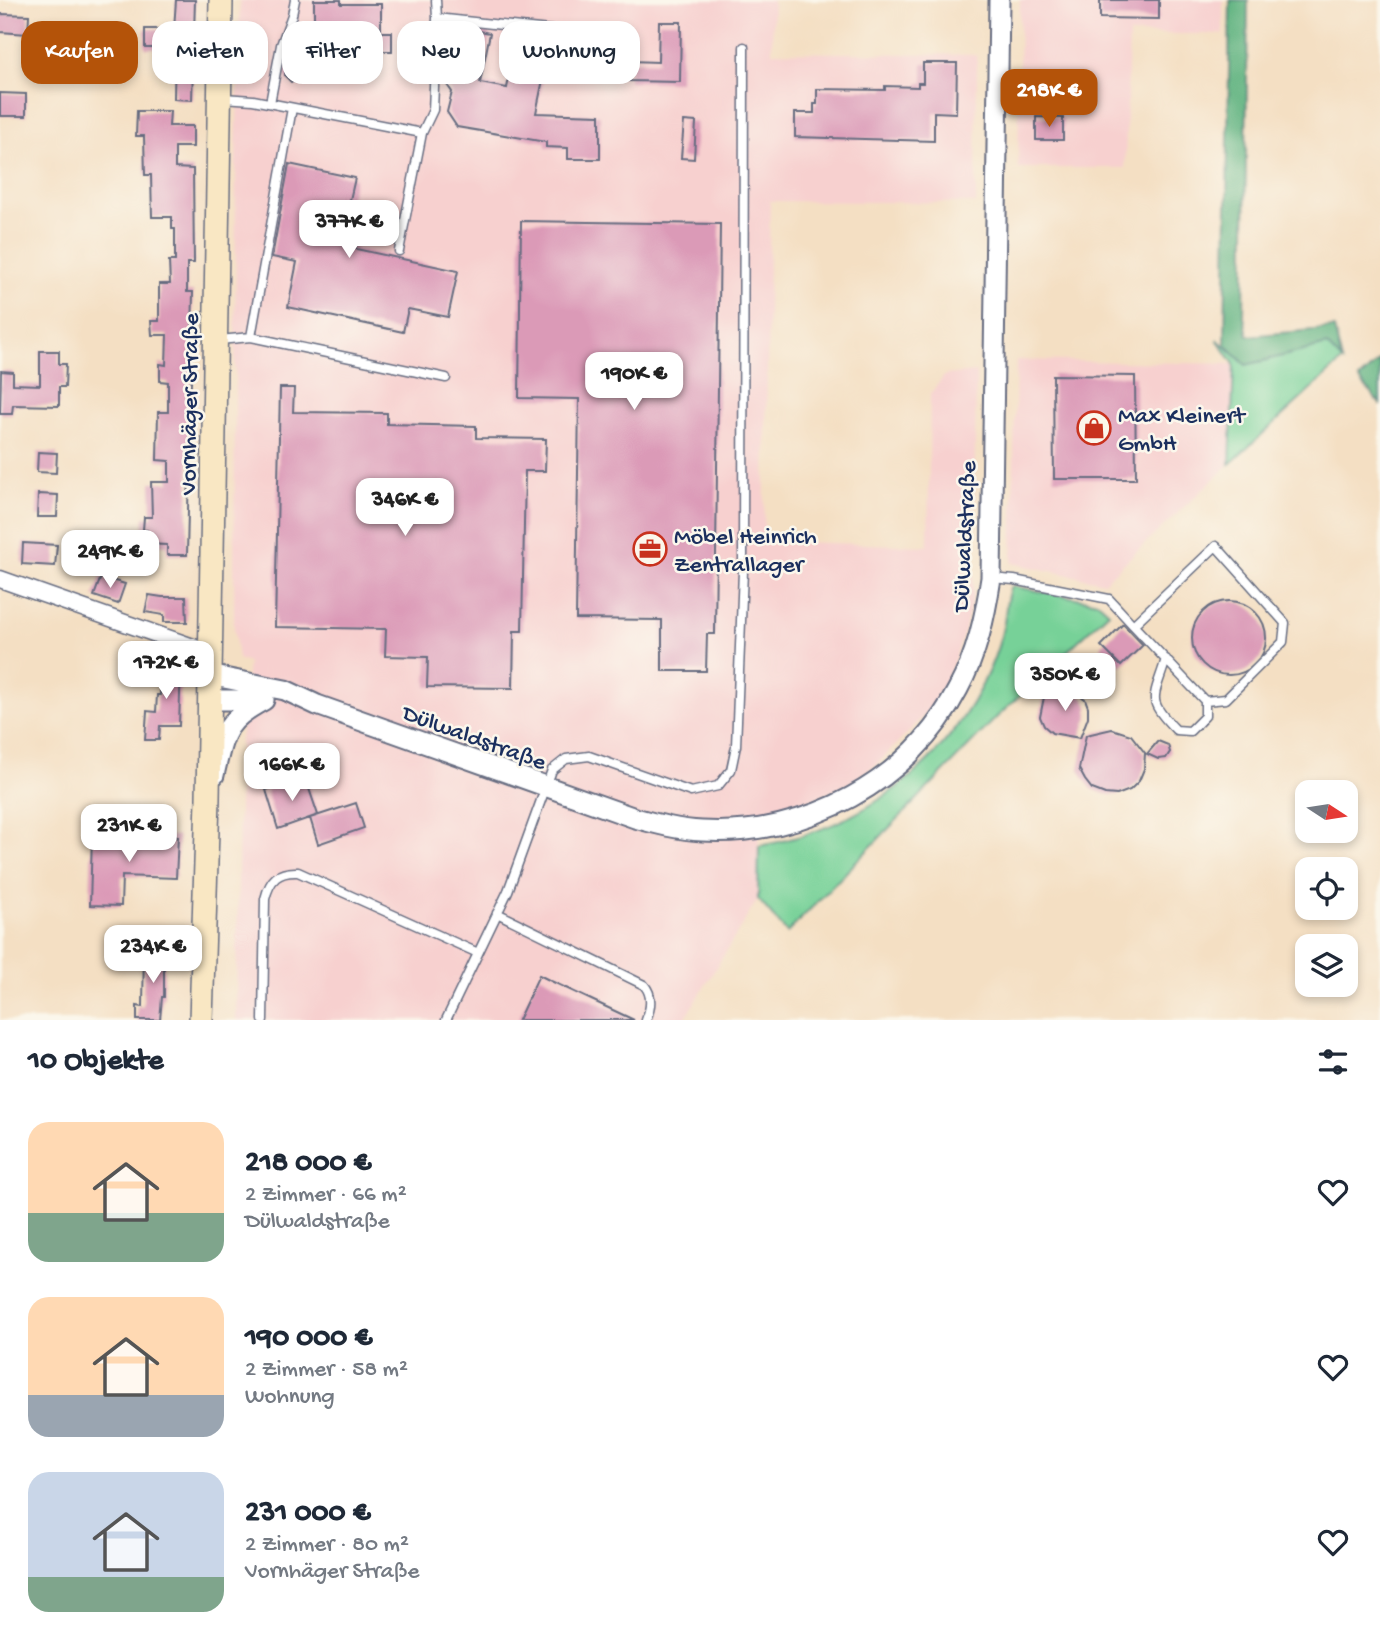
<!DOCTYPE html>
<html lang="de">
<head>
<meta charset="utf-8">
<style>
  body { margin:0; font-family:"Gochi Hand",sans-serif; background:#f6f6f7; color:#1f2937; height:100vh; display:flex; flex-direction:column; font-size:26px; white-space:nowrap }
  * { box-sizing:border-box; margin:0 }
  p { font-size:23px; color:#747a83 }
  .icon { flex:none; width:38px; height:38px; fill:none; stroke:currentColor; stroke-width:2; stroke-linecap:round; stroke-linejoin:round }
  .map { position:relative; height:1020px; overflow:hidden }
  .side { display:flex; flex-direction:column; background:#fff; flex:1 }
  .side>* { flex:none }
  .top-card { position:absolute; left:21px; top:21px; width:700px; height:63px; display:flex; gap:14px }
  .needle { width:46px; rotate:102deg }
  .buttons { position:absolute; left:1295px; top:780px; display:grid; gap:14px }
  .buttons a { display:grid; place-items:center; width:63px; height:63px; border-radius:14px; background:#fff; box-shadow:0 4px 10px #0003; font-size:35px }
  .price { position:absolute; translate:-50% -60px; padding:0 16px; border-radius:14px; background:#fff; color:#222; font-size:23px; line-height:46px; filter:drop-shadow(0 2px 4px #0008) }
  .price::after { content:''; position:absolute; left:50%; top:42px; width:21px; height:16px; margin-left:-10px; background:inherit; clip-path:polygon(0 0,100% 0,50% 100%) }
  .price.selected { background:#b45309; color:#fff }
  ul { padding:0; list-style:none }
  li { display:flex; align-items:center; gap:21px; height:175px; padding:0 28px }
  li span { display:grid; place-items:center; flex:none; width:196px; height:140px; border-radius:21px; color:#555 }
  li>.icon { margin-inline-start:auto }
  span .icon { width:84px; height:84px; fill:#fffc; stroke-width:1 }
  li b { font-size:30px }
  h2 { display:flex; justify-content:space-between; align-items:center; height:84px; padding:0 28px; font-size:30px }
  .tag { padding:0 24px; border-radius:21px; background:#fff; box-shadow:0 4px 10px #0003; font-size:24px; line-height:63px }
  .tag.selected { background:#b45309; color:#fff }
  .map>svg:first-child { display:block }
  .built { fill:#f7d0cf }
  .green { fill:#77d198; stroke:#49807b; stroke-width:2 }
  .forest { fill:#61b380; stroke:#3e716f; stroke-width:2 }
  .building { fill:#db9ab7 }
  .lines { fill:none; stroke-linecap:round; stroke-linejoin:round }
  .service-casing { stroke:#676d81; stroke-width:11 }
  .minor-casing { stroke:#676d81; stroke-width:19 }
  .tertiary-casing { stroke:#676d81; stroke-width:23 }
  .secondary-casing { stroke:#676d81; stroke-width:26 }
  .service { stroke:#fff; stroke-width:8 }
  .minor { stroke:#fff; stroke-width:16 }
  .tertiary { stroke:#fff; stroke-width:19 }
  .secondary { stroke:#f9e7c3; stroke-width:23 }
  .labels { text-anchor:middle; stroke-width:5; stroke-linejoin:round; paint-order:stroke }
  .street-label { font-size:24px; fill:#1b2f5e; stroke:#fbf7ec }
  .poi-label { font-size:24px; fill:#1b2f5e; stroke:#fbf7ec; text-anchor:start }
</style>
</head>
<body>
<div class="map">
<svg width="1380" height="1020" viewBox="0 0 1380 1020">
  <rect width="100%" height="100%" fill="#fbf7ec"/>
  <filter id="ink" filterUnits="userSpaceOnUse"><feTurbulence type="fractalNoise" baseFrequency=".0143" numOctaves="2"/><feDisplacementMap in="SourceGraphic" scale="14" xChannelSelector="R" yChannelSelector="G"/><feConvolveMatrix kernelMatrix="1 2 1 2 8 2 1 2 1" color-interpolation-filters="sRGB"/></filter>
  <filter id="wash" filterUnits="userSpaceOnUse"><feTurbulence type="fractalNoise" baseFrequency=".00686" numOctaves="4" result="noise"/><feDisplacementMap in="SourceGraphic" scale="28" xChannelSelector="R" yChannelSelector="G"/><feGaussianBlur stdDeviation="1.57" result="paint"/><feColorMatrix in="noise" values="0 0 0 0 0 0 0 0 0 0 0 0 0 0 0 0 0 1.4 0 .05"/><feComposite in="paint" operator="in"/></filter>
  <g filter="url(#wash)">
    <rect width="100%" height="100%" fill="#f4dfc3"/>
    <path class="built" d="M240,0H773L772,52L977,55L976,203L770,201L764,541L928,546L930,394L945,375L976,372L973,594L965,630L951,670L930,709L904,737L876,765L847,785L782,813L759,816L758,899L684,1020H236L240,739L248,663L238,659L234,628L236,163Z
      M1020,0H1223V34H1129L1125,168H1018Z
      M1016,360L1234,364L1230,464L1104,582L1012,563Z"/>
    <path class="green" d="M1217,339L1246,365L1327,345L1342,361L1230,464L1234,364Z
      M1011,586L1098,602L1109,612L997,717L787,933L758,899L759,846C862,828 948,766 990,668C996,654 1001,638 1004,623C1006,611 1006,597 1011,586Z"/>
    <path class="forest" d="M1230,0H1248L1244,317L1248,336L1334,328L1342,361L1327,345L1246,365L1225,344Z
      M1380,360V404L1359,379Z"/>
    <g id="blocks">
      <path class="building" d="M176,0H195L192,100L174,99L175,48H145V29H174Z
        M314,0H341V4H381V32H392V51H381V69H339V76L335,81L291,82L285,76L288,48L294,43L314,42Z
        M1100,0H1159V19L1100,18Z
        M0,14L29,15L28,34L0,32Z
        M659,22H681L680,82L629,81L630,61L658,62Z
        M454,26L490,33L480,83L507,88L513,59L546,65L536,113L600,115V159H568V148L546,147V142L457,127L447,112L452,92L443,79Z
        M583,26L614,32L606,72L575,66Z
        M923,63H957L956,113L934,112V141L795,137V113H814V104H817V89L885,90V86L918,87V83H923Z
        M0,93L26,94V116H0Z
        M137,111H170L169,126H193V147H175V168L193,169L194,263H187V292H193L187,555H167V545L146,544L147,530H143L144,517H152L151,482H169V461L157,460L158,412H168V382L160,381V364L166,365L167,335H152L151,321H159V284H170L169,261H175V229H172V217H152L151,175H145L144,136H136Z
        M1036,117L1063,118V140H1036Z
        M684,121L696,122L694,159L681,158Z
        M289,164L355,178L347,213L350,214L356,249L458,271L448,317L408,309L403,332L288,307L297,262L272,257Z
        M521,221L720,224L715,634H707L706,671H662V620L576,619L579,399L519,398Z
        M40,351H59V364H66L65,387H59V406L13,405L12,414H0L1,371L13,372V384L40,385Z
        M1053,375L1135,376L1136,479H1054Z
        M280,388H294L293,412L387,413V424L476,426V438L546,439L545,471H525L522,631H514L513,688L427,687L428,657L385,656L386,629L275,627Z
        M38,452L57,453L56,473L37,472Z
        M38,494L58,495L57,517H37Z
        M23,543L57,545L55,566L22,564Z
        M101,577L125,584L118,604L94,596Z
        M149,595L162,597H186L187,622H164V615L145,612Z
        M1192 638a37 37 0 1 1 74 0a37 37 0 1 1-74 0Z
        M1123,624L1143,645L1121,666L1101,646Z
        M161,661L181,662L179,726H160L159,740H145L147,711L156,712L157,695H160Z
        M1070,688L1085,699L1088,707V717L1080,738L1052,733L1044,726L1040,717L1044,697L1058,689Z
        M1112,729L1131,735L1145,753L1144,769L1139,781L1130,790L1117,795L1105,794L1092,789L1085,780L1079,769L1086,735Z
        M1158,741L1168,745L1170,752L1166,758L1158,759L1147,754Z
        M305,777L318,815L278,829L266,790Z
        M356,803L364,828L318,844L310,818Z
        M152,835L178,836L176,878L122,876L121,906L90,905L92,837L152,840Z
        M144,948H164V997H162L160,1020H137V1006L143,1007Z
        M539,975L551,981L634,1020H518Z"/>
    </g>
  </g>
  <g filter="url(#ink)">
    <use href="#blocks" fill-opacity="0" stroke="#676d81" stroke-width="2"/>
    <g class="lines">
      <defs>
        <path id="service" d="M436,0L437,18
          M223,98L253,100L422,133L399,251
          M270,103L281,45L292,15L295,0
          M422,133L433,110L437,18L568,32
          M251,337L292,108
          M219,340L251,337L446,378
          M991,578L1014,580L1109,599L1133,625L1216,546L1285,623L1283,642L1226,699L1205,701L1133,625
          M1166,659C1154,699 1145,699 1176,730L1190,731L1205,716V701
          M497,913L644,985C653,995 651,1008 646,1020
          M263,1020L265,899C270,879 278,871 298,872L478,953
          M446,1020L508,891L552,770L566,759L589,756L691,792L718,786L731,770L736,746L743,571L744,47"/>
        <path id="minor" d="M0,579L210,653"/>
        <path id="tertiary" d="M209,675L285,690L317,705L635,818C657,824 679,830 702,831C806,837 910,782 958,689C977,654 985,617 991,578L999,0
          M209,700H261
          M214,775C224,733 224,721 264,700"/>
        <path id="secondary" d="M201,1020L208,799L221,0"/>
      </defs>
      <use href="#service" class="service-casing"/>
      <use href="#minor" class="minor-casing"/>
      <use href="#tertiary" class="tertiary-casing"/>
      <use href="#secondary" class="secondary-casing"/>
      <use href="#service" class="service"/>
      <use href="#minor" class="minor"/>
      <use href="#tertiary" class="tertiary"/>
      <use href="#secondary" class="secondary"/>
    </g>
  </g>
  <defs>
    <symbol id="shop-ring" viewBox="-11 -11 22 22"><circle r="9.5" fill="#fbf7ec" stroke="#c8321e" stroke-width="1.5"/><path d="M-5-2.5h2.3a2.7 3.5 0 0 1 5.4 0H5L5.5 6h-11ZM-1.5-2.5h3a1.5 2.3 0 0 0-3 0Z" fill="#c8321e"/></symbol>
    <symbol id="office-ring" viewBox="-11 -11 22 22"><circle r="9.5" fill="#fbf7ec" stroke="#c8321e" stroke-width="1.5"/><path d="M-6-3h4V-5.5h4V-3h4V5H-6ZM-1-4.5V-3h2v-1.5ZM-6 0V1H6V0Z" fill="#c8321e"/></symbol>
  </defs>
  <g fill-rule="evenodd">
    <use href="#shop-ring" x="1075" y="409" width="38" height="38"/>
    <use href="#office-ring" x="631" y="530" width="38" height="38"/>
  </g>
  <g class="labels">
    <g class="street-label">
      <text transform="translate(188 404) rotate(-89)" y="8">Vornhäger Straße</text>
      <text transform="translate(963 536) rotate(-87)" y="8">Dülwaldstraße</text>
      <text transform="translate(475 736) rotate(20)" y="8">Dülwaldstraße</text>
    </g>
    <g class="poi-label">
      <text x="1118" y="422">Max Kleinert<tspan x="1118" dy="28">GmbH</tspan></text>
      <text x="674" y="543">Möbel Heinrich<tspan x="674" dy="28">Zentrallager</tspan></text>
    </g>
  </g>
</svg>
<div class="buttons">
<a><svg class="needle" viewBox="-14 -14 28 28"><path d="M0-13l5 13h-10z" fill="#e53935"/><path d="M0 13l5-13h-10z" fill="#747a83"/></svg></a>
<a><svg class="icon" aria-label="locate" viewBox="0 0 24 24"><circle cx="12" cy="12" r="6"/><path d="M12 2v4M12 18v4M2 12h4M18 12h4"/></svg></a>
<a><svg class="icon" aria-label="layers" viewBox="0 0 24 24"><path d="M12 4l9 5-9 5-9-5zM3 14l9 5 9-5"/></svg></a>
</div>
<b class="price selected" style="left:1049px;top:129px">218K €</b>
<b class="price" style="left:349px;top:260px">377K €</b>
<b class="price" style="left:634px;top:412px">190K €</b>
<b class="price" style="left:405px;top:538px">346K €</b>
<b class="price" style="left:110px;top:590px">249K €</b>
<b class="price" style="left:166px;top:701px">172K €</b>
<b class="price" style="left:1065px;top:713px">350K €</b>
<b class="price" style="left:292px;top:803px">166K €</b>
<b class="price" style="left:129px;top:864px">231K €</b>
<b class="price" style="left:153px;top:985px">234K €</b>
<div class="top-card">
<a class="tag selected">Kaufen</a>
<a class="tag">Mieten</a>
<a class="tag">Filter</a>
<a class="tag">Neu</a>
<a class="tag">Wohnung</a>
</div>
</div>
<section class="side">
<h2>10 Objekte<svg class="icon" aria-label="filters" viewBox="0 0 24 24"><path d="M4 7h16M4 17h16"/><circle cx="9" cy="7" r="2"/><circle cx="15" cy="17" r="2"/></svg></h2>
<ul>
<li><span style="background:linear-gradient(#ffd9b3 65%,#7fa58c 0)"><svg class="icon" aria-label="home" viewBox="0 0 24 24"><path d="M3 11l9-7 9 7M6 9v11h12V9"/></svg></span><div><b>218 000 €</b><p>2 Zimmer · 66 m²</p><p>Dülwaldstraße</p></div><svg class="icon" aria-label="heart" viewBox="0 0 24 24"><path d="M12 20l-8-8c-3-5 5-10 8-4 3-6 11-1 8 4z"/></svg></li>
<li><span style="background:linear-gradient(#ffd9b3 70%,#9aa5b1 0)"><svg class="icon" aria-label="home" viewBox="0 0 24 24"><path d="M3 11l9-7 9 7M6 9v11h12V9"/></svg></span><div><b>190 000 €</b><p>2 Zimmer · 58 m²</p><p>Wohnung</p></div><svg class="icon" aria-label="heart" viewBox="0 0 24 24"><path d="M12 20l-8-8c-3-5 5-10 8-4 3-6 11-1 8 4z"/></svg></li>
<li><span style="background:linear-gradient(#c9d6e8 75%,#7fa58c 0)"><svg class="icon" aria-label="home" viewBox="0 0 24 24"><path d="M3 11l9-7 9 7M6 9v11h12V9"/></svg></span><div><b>231 000 €</b><p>2 Zimmer · 80 m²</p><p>Vornhäger Straße</p></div><svg class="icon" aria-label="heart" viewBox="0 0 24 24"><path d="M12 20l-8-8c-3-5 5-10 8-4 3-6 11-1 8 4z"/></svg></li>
</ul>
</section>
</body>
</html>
